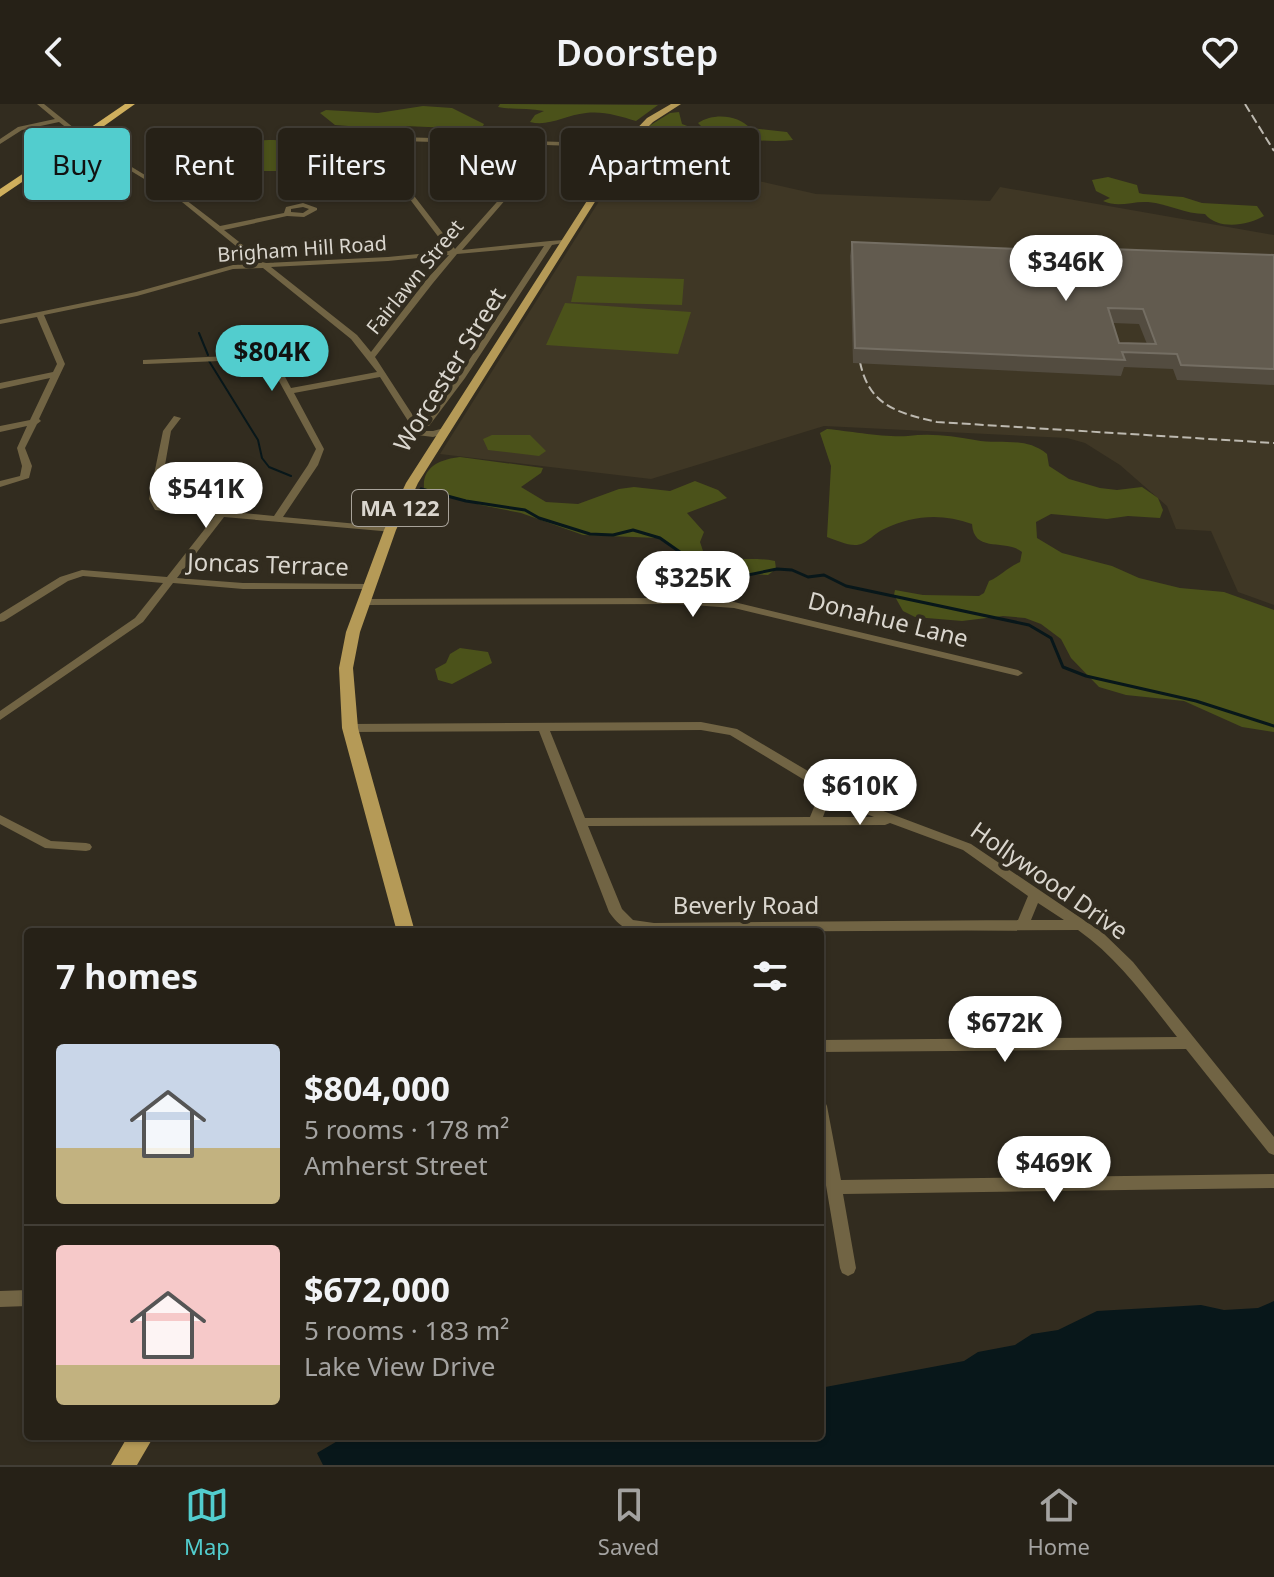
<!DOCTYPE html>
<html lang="en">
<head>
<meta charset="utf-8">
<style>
  body { margin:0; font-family:"Noto Sans",sans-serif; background:#2e2920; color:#f1f3f6; height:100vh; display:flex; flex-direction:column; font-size:30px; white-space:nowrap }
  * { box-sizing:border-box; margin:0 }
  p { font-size:26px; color:#a4a3a1 }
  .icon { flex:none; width:44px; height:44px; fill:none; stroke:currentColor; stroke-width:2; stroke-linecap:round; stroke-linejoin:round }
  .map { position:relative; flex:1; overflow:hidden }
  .panel { position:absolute; left:24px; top:824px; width:800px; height:512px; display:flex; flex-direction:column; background:#262117; border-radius:8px; box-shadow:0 2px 6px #0004,0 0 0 2px #423e36 }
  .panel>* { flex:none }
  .guide { position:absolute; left:24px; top:24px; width:800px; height:72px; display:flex; gap:16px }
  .price { position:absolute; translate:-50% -68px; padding:0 18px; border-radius:28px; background:#fff; color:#222; font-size:26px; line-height:52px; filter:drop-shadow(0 2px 4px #0008) }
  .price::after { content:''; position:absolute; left:50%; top:48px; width:24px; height:18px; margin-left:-12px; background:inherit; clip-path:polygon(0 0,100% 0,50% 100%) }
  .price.active { background:#52cdce; color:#111 }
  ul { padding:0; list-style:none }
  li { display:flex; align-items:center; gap:24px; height:200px; padding:0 32px }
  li+li { border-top:2px solid #423e36 }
  li span { display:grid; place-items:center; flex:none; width:224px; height:160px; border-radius:8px; color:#555 }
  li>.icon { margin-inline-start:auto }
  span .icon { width:96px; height:96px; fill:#fffc; stroke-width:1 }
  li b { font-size:34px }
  h2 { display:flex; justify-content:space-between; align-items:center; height:96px; padding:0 32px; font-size:34px }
  .chip { padding:0 28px; border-radius:8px; background:#262117; box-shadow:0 2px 6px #0004,0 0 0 2px #423e36; font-size:28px; line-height:72px }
  .chip.active { background:#52cdce; color:#111 }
  header { display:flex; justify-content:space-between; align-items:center; height:104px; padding:0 32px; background:#262117; font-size:36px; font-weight:600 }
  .tabs { display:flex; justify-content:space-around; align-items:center; height:112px; border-top:2px solid #423e36; background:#262117; font-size:22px; color:#a4a3a1 }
  .tabs a { display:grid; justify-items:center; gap:4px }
  .tabs .active { color:#52cdce }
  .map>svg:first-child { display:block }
  .built { fill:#3f3725 }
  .green { fill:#4b521a }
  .water { fill:#08171a }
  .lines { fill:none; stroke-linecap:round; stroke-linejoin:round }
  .stream-far1 { stroke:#08171a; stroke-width:2 }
  .stream { stroke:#08171a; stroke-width:3 }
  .minor { fill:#716444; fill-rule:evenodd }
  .major { fill:#b59a57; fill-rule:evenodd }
  .highway { fill:#cfaf5d; fill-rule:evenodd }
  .rail { stroke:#bdb9b0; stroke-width:2; stroke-dasharray:9 4; stroke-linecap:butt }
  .highway-bridge { stroke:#cfaf5d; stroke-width:10 }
  .wall { fill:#534c40; fill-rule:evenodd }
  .building { fill:#625b4f; stroke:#746e63; stroke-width:2; fill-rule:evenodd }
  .labels { text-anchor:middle; stroke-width:8; stroke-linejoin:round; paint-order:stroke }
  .far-street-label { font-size:20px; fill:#dad6ce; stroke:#322c1f }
  .shield { fill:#322c1f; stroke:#a8a39a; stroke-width:2 }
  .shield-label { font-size:22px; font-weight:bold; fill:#dad6ce }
  .street-label { font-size:24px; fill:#dad6ce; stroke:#322c1f }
</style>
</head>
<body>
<header><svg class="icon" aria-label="back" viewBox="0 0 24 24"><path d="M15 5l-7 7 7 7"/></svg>Doorstep<svg class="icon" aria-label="heart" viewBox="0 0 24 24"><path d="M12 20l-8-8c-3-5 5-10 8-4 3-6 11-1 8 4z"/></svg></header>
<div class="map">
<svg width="1274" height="1361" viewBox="0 0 1274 1361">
  <rect width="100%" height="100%" fill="#322c1f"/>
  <path class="built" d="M630,48L816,90L990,97L1000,83L1274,131V501L1238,488L1211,427L1176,425L1167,402L1120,361L1085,339L1067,334L824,322L651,375L440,350Z"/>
  <path class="green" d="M500,0L658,1L636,17C619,12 604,7 586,9C565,11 549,23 530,18L535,11L544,7C529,4 513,6 498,3Z
    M423,2L452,4L484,20L482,24L475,25L405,22L393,26L387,33L361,37L348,46L333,44L329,35L362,30L374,24L335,21L320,9L326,6L378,9Z
    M679,8L682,20L698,26L704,25L698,19C715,8 739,12 750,24L787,28L793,36C764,40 733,32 705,31C685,31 669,35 649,27V22L670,9Z
    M227,36C243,39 257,36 274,36C288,37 300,43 313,44L284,53L301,59L286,67H254L230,76L221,67V61L181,54L164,57L149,52Z
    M1108,73L1137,81L1139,89L1143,90L1183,93L1202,99L1257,102L1264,112C1247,122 1218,126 1205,110C1185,110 1169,100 1148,98C1131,97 1119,104 1103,97L1110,94L1096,87L1092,76Z
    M577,172L684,175L682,201L571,198Z
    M565,199L691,208L678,250L546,241Z
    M827,325C849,327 887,334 908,332C931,329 952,332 975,336C1001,341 1025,332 1047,350L1049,362L1069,375L1100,384L1117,386L1142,383L1158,394L1163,406L1160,414L1128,412L1107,415L1051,410L1036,418L1037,434L1062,449L1112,462L1139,474L1180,484L1224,488L1274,506V628L1242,623L1184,597L1126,591L1099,583L1071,554L1061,535L1041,520L1025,514L1003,512L962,517L915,513L903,507L894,491L895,486L923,491L979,492L984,489L989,477C1001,472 1006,464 1020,458L1022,448C1005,434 974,450 972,420C942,409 913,411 884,425C874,429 869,439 857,441C848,442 836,436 827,433L831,362L820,329Z
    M492,331H530L546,347L539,352L488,346L483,335Z
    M460,353L543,364L541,369L521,383L546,398L578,400L619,385L634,383L670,387L695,377L718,386L727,394L687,409L704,428L700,438L704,450C728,459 752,452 775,457L776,465L768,471L716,468L658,434L583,431L521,409L481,401L424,384C422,362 442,355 460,353Z
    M460,544L488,548L492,559L452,580L438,576L435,565L446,559L450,550Z"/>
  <path class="water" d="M1274,1197V1361H323L317,1349L346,1332H820V1284L964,1257L978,1248L1015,1241L1032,1230L1058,1226L1097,1207L1201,1201L1224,1206L1258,1204Z"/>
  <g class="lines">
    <path class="stream-far1" d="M199,229L208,251
      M209,257L258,336L262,354L269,363L291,372"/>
    <path class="stream" d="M421,385L466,397L525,406L539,414L590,430L613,431L633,426L660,434L687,453L707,461L714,469L738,473L777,465L792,466L808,473L824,471L846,482L1029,521L1051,534L1063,563L1086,572L1196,597L1274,622"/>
    <path class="minor" d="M37,0H44L94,40L186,96L220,122L284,109L286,103L303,99L317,104V106L304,113L287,112L224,126L266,159L388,153L449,147L372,45L375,38L400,33L626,40L629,42L626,44L546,41L525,73L462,146L550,137L564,136L568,138L552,141L465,274L429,322L422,320L458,273L544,142L457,150L433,179L375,253L423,327H433L444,324L448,327L447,329L433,333L417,331L380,273L294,289L324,345L318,361L283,413L390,423L393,424V428L224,413L177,474L243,479L370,480L374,481V485H243L173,479L143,518L0,616V607L135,514L163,479L83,472L68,477L4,517L0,518V510L60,473L82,466L167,473L215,412L155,406L149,395L163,327L174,312L181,314L171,327L159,395L162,401L274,412L308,361L316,345L267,255L146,260H143V256L270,250L274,252L291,284L377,268L351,235L263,164L233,165L137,192L44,211L65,260L39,315L41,317L37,320L25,344L32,362L29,374L0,383V377L20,372L22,362L17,344L27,322L0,328V322L30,316L50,274L0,285V279L53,268L57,260L37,213L0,220V216L136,188L233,161L258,160L182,98L90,42L59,18L22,26L0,40V35L18,23L55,15ZM400,37L540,41L521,71L455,145L378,45L380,40ZM303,103L309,105L303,109L291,108V105ZM449,151L427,175L371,248L357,231L271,163L388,157Z
      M678,494L734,498L1018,566L1023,569L1018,572L734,504L678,500L364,501L359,498L364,495Z
      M701,618L737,625L862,699L971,740L1103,829L1133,858L1274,1033V1051L1269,1049L1186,945L820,948V936L1177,933C1147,895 1118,854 1078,826L646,828C627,826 620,824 609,808L539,627L350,628L344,624L350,620ZM701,626L730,631L821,686L810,713L585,714L550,627ZM831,691L854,705L874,713H823ZM890,719L963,746L1028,792L1018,816L654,819L633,816L622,805L588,722L885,721ZM1038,799L1064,816H1031Z
      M0,711L51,737L86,739L90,740L92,743L90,746L86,747L45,744L0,720Z
      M820,996L825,998L827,1002L841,1076L1274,1070V1084L843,1090L856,1164L854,1169L848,1172L842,1169L840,1164L820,1046Z
      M28,1186V1202L0,1203V1187Z"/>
    <path class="major" d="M671,0H681L653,18L632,39L418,379L396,426L360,528L353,564L358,624L415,828H397L342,624L339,564L346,528L384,426L406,379L626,36L647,14Z
      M128,1332H154L137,1361H111Z"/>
    <path class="highway" d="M125,0H135L90,32H84V28Z
      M75,35L78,36V40L0,93V85Z"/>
    <path class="rail" d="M1245,0L1274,47
      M860,258C869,302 898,309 937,318L1274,339"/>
    <path class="highway-bridge" d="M75,38L87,30"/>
  </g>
  <path class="wall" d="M852,138L1110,164L1108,159L1111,145L1274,151V281L1177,276L1173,265L1124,263L1121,272L853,259L850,152ZM1113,219L1139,220L1147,240L1119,239Z"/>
  <path class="building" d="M852,138L1090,148L1095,164H1118L1111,145L1274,151V265L1181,261L1177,250L1122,248L1125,256L855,244ZM1108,204L1143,205L1156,240L1119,239Z"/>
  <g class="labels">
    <g class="far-street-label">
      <text transform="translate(302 145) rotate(-4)" y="7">Brigham Hill Road</text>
      <text transform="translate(415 173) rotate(-51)" y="7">Fairlawn Street</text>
    </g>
    <rect class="shield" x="352" y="386" width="96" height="36" rx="6"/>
    <g class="shield-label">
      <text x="400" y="412">MA 122</text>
    </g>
    <g class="street-label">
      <text transform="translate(450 266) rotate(-58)" y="8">Worcester Street</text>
      <text transform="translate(268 461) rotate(2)" y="8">Joncas Terrace</text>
      <text transform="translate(888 516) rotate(14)" y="8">Donahue Lane</text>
      <text transform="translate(1049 777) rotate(35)" y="8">Hollywood Drive</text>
      <text x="746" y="810">Beverly Road</text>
    </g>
  </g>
</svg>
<b class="price" style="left:1066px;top:199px">$346K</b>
<b class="price active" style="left:272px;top:289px">$804K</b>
<b class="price" style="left:206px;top:426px">$541K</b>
<b class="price" style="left:693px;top:515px">$325K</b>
<b class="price" style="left:860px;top:723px">$610K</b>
<b class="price" style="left:1005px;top:960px">$672K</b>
<b class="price" style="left:1054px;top:1100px">$469K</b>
<div class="guide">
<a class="chip active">Buy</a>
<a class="chip">Rent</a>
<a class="chip">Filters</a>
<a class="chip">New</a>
<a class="chip">Apartment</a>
</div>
<section class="panel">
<h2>7 homes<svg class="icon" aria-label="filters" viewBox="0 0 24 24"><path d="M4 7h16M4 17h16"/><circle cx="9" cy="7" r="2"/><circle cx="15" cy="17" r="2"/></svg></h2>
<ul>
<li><span style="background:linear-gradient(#c9d6e8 65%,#c2b280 0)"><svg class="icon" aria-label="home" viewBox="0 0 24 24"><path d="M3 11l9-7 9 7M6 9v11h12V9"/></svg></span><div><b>$804,000</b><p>5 rooms · 178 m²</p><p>Amherst Street</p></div></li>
<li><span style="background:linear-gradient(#f6c9c9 75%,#c2b280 0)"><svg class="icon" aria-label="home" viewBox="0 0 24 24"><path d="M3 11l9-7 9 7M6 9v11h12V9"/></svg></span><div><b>$672,000</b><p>5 rooms · 183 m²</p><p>Lake View Drive</p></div></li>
</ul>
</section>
</div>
<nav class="tabs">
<a class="active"><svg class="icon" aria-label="map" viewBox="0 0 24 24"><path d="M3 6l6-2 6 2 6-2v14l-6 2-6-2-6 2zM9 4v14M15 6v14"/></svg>Map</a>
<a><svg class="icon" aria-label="saved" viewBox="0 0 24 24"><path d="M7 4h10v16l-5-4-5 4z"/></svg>Saved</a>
<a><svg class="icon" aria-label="home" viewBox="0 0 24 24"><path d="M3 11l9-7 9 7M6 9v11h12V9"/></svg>Home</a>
</nav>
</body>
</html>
